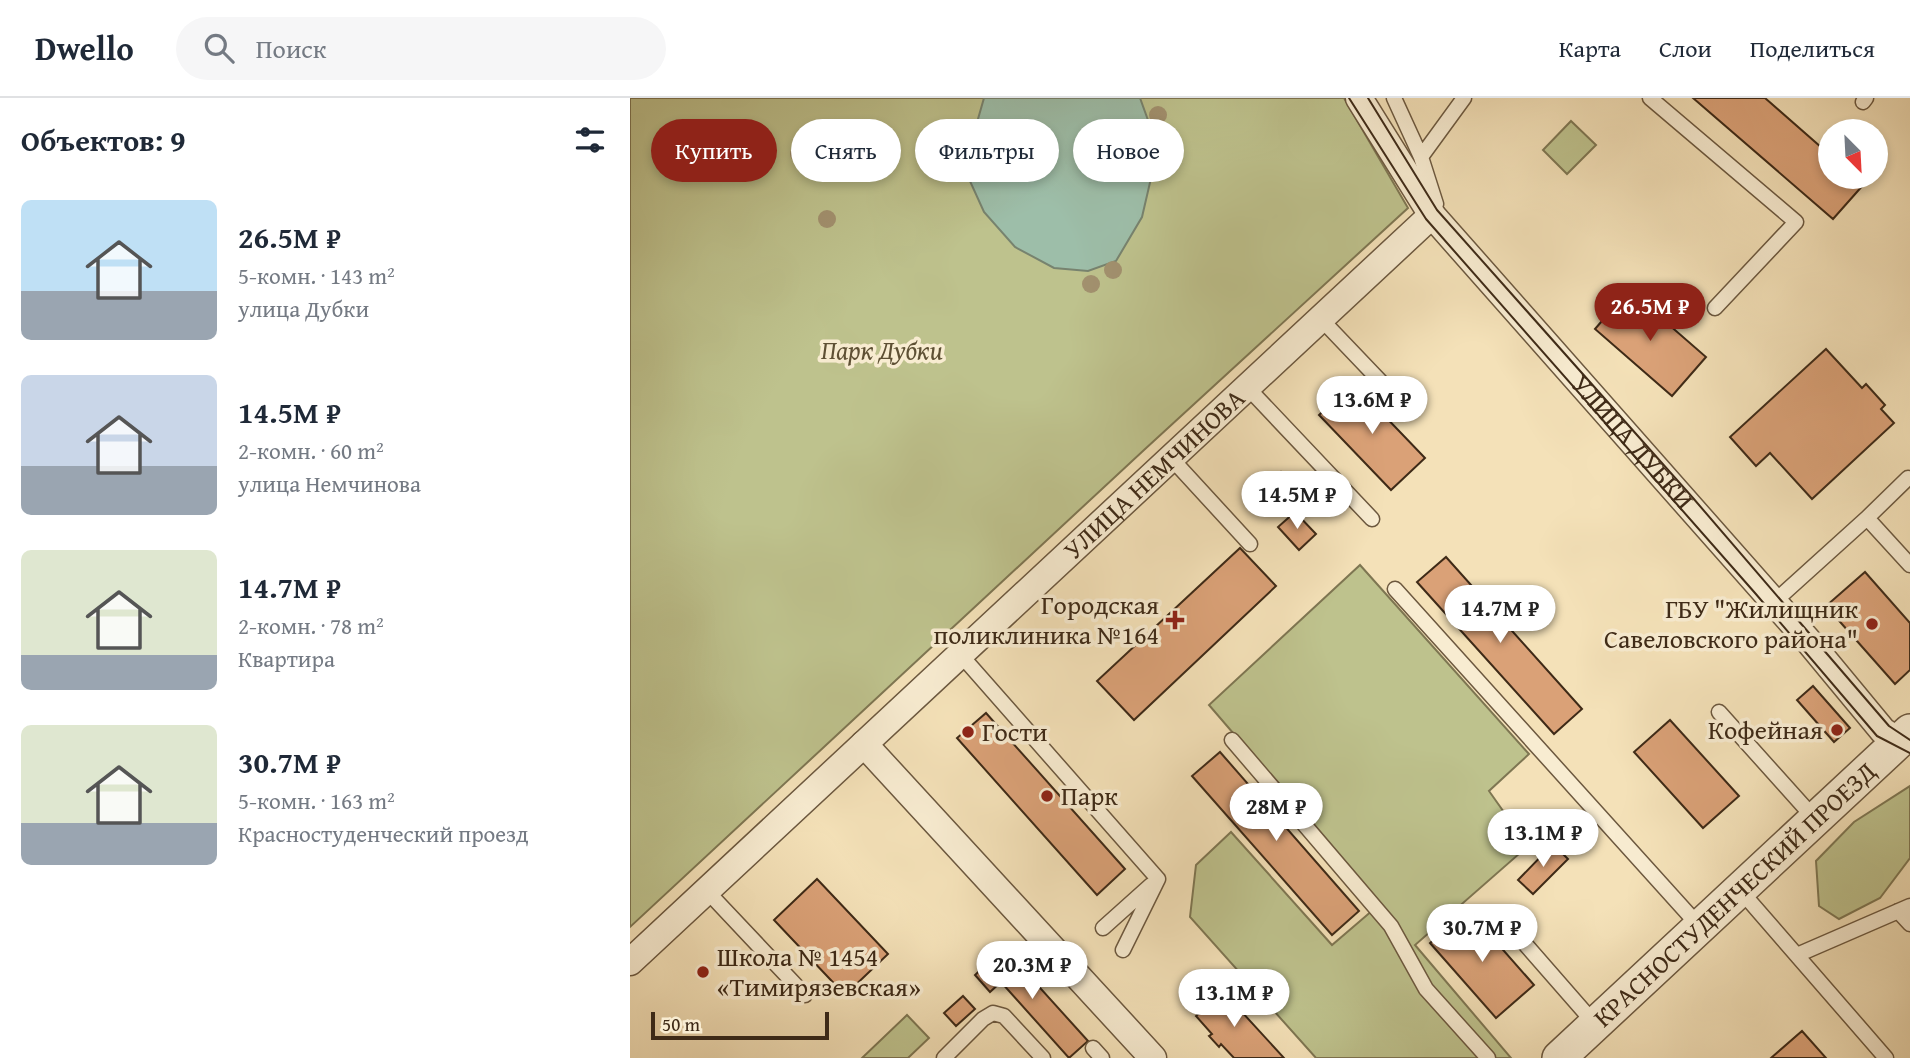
<!DOCTYPE html>
<html lang="ru">
<head>
<meta charset="utf-8">
<style>
  body { margin:0; font-family:"Gentium Book Plus",serif; background:#f6f6f7; color:#1f2937; height:100vh; display:flex; flex-direction:column; font-size:26px; white-space:nowrap }
  * { box-sizing:border-box; margin:0 }
  p { font-size:23px; color:#747a83 }
  .icon { flex:none; width:38px; height:38px; fill:none; stroke:currentColor; stroke-width:2; stroke-linecap:round; stroke-linejoin:round }
  .map { position:relative; flex:1; overflow:hidden }
  .drawer { display:flex; flex-direction:column; background:#fff; width:630px }
  .drawer>* { flex:none }
  .top-card { position:absolute; left:21px; top:21px; width:665px; height:63px; display:flex; gap:14px }
  .needle { width:46px; rotate:156deg }
  .fabs { position:absolute; left:1188px; top:21px; display:grid; gap:14px }
  .fabs a { display:grid; place-items:center; width:70px; height:70px; border-radius:50%; background:#fff; box-shadow:0 4px 10px #0003; font-size:35px }
  .scale { position:absolute; left:21px; bottom:18px; width:178px; box-sizing:border-box; padding-left:7px; border:4px solid #3e2a17; border-top:0; font-size:19px; line-height:24px; white-space:nowrap; color:#3e2a17; -webkit-text-stroke:5px #f8ecd1; paint-order:stroke }
  .price { position:absolute; translate:-50% -60px; padding:0 16px; border-radius:24px; background:#fff; color:#222; font-size:23px; line-height:46px; filter:drop-shadow(0 2px 4px #0008) }
  .price::after { content:''; position:absolute; left:50%; top:42px; width:21px; height:16px; margin-left:-10px; background:inherit; clip-path:polygon(0 0,100% 0,50% 100%) }
  .price.selected { background:#8f2418; color:#fff }
  ul { padding:0; list-style:none }
  li { display:flex; align-items:center; gap:21px; height:175px; padding:0 21px }
  li span { display:grid; place-items:center; flex:none; width:196px; height:140px; border-radius:10px; color:#555 }
  li>.icon { margin-inline-start:auto }
  span .icon { width:84px; height:84px; fill:#fffc; stroke-width:1 }
  li b { font-size:30px }
  h2 { display:flex; justify-content:space-between; align-items:center; height:84px; padding:0 21px; font-size:30px }
  .chip { padding:0 24px; border-radius:32px; background:#fff; box-shadow:0 4px 10px #0003; font-size:24px; line-height:63px }
  .chip.selected { background:#8f2418; color:#fff }
  header { display:flex; align-items:center; gap:42px; box-sizing:border-box; height:98px; padding:0 35px; background:#fff; border-bottom:2px solid #e0e1e3 }
  header strong { font-size:33px }
  nav { display:flex; gap:38px; margin-inline-start:auto; font-size:24px }
  .search { width:490px; height:63px; background:#f6f6f7; display:flex; align-items:center; gap:18px; box-sizing:border-box; padding:0 24px; border-radius:38px; color:#747a83; font-size:26px }
  main { display:flex; flex:1; min-height:0 }
  .map>svg:first-child { display:block }
  .green { fill:#bec28d; stroke:#7e7652; stroke-width:2 }
  .water { fill:#9dbea9; stroke:#77836f; stroke-width:2 }
  .building { fill:#daa177; stroke:#3e2a17; stroke-width:2 }
  .lines { fill:none; stroke-linecap:round; stroke-linejoin:round }
  .service-casing { stroke:#6c583f; stroke-width:17 }
  .minor-casing { stroke:#6c583f; stroke-width:29 }
  .tertiary-casing { stroke:#6c583f; stroke-width:36 }
  .service { stroke:#f8ecd1; stroke-width:14 }
  .minor { stroke:#f8ecd1; stroke-width:26 }
  .tertiary { stroke:#f8ecd1; stroke-width:33 }
  .tram { stroke:#3e2a17; stroke-width:2 }
  .tree { fill:#a2916f }
  .poi-dot { fill:#8f2418; stroke:#f8ecd1; stroke-width:2.5 }
  .labels { text-anchor:middle; stroke-width:7; stroke-linejoin:round; paint-order:stroke }
  .park-label { font-size:26px; font-style:italic; fill:#5e5034; stroke:#f8ecd1 }
  .street-label { font-size:26px; fill:#3e2a17; stroke:#f8ecd1 }
  .poi-label { font-size:26px; fill:#3e2a17; stroke:#f8ecd1; text-anchor:end }
</style>
</head>
<body>
<header>
<strong>Dwello</strong>
<div class="search"><svg class="icon" aria-label="search" viewBox="0 0 24 24"><circle cx="10" cy="10" r="6"/><path d="M15 15l6 6"/></svg>Поиск</div>
<nav><a>Карта</a><a>Слои</a><a>Поделиться</a></nav>
</header>
<main>
<section class="drawer">
<h2>Объектов: 9<svg class="icon" aria-label="filters" viewBox="0 0 24 24"><path d="M4 7h16M4 17h16"/><circle cx="9" cy="7" r="2"/><circle cx="15" cy="17" r="2"/></svg></h2>
<ul>
<li><span style="background:linear-gradient(#bfe0f5 65%,#9aa5b1 0)"><svg class="icon" aria-label="home" viewBox="0 0 24 24"><path d="M3 11l9-7 9 7M6 9v11h12V9"/></svg></span><div><b>26.5M ₽</b><p>5-комн. · 143 m²</p><p>улица Дубки</p></div></li>
<li><span style="background:linear-gradient(#c9d6e8 65%,#9aa5b1 0)"><svg class="icon" aria-label="home" viewBox="0 0 24 24"><path d="M3 11l9-7 9 7M6 9v11h12V9"/></svg></span><div><b>14.5M ₽</b><p>2-комн. · 60 m²</p><p>улица Немчинова</p></div></li>
<li><span style="background:linear-gradient(#dfe7d0 75%,#9aa5b1 0)"><svg class="icon" aria-label="home" viewBox="0 0 24 24"><path d="M3 11l9-7 9 7M6 9v11h12V9"/></svg></span><div><b>14.7M ₽</b><p>2-комн. · 78 m²</p><p>Квартира</p></div></li>
<li><span style="background:linear-gradient(#dfe7d0 70%,#9aa5b1 0)"><svg class="icon" aria-label="home" viewBox="0 0 24 24"><path d="M3 11l9-7 9 7M6 9v11h12V9"/></svg></span><div><b>30.7M ₽</b><p>5-комн. · 163 m²</p><p>Красностуденческий проезд</p></div></li>
</ul>
</section>
<div class="map">
<svg width="1280" height="960" viewBox="0 0 1280 960">
  <rect width="100%" height="100%" fill="#f4e1b8"/>
  <filter id="stains"><feTurbulence type="fractalNoise" baseFrequency=".00286" numOctaves="4"/><feColorMatrix values="0 0 0 0 .2 0 0 0 0 .09 0 0 0 0 .02 0 0 0 .5 -.17"/></filter>
  <radialGradient id="worn" r=".72"><stop offset=".6" stop-color="#630" stop-opacity="0"/><stop offset="1" stop-color="#630" stop-opacity=".3"/></radialGradient>
  <path class="green" d="M0,0H714L778,110L514,352L0,829Z
    M941,23L966,47L937,76L913,52Z
    M730,467L899,656L859,693L898,748L785,847L881,960H686L560,819L566,767L601,734L702,847L750,806L579,607Z
    M1280,688V760L1250,800L1209,821L1189,808L1186,763L1224,724Z
    M277,917L299,940L278,960H232Z"/>
  <path class="water" d="M354,0H510L523,36L525,63L512,119L486,163L458,173L424,170L385,149L354,114L334,70Z"/>
  <path class="building" d="M1063,0H1135L1200,57V79H1226L1234,86L1203,121Z
    M999,192L1076,259L1042,298L965,231Z
    M1196,251L1232,290L1236,286L1255,307L1251,311L1264,325L1182,401L1140,355L1126,368L1100,339Z
    M723,285L795,360L761,392L689,317Z
    M651,374L671,394L649,415L629,395Z
    M665,414L686,436L669,452L648,429Z
    M610,450L646,488L504,622L467,583Z
    M816,459L952,611L924,636L787,484Z
    M1235,474L1280,525V572L1265,586L1196,508Z
    M1183,588L1220,630L1204,644L1167,602Z
    M356,615L495,771L467,797L327,640Z
    M1040,622L1109,698L1073,730L1004,654Z
    M590,654L729,813L702,837L562,678Z
    M923,746L938,761L903,796L888,782Z
    M187,781L258,856L215,897L144,822Z
    M838,812L904,887L866,920L800,845Z
    M374,850L458,943L439,960L371,884L360,894L345,877Z
    M589,889L654,960H604L591,946L589,949L579,938L582,936L566,918L579,907L574,902Z
    M333,898L345,911L326,928L314,915Z
    M1172,933L1196,960H1141Z"/>
  <g class="lines">
    <defs>
      <path id="service" d="M764,0L791,59L806,106
        M1020,0L1166,124L1085,210
        M1233,4L1236,0
        M791,59L834,0
        M690,220L774,308L767,314
        M617,289L742,421
        M541,360L620,446
        M1278,380L1237,420L1280,467
        M765,491L1070,829
        M1144,504L1237,420
        M330,556L528,781
        M1089,614L1185,721
        M602,642L761,828L796,891L858,960
        M76,792L175,897
        M1110,792L1256,960
        M1268,813L1280,826
        M875,823L965,926
        M473,830L521,787
        M493,852L528,781
        M1167,857L1280,808
        M463,950L472,960
        M314,960L353,921L363,915L374,918L413,960"/>
      <g id="minor">
        <path id="s1" d="M729,0L802,117L1181,546L1253,633L1269,643"/>
        <path d="M234,646L523,960"/>
        <path id="s2" d="M0,864L802,117"/>
      </g>
      <g id="tertiary">
        <path id="s3" d="M929,960L1280,633"/>
      </g>
    </defs>
    <use href="#service" class="service-casing"/>
    <use href="#minor" class="minor-casing"/>
    <use href="#tertiary" class="tertiary-casing"/>
    <use href="#service" class="service"/>
    <use href="#minor" class="minor"/>
    <use href="#tertiary" class="tertiary"/>
    <path class="tram" d="M719,0L796,121L1125,495L1247,638L1280,655
      M738,0L807,112L1063,400L1259,628L1280,642"/>
  </g>
  <g class="tree">
    <circle cx="528" cy="17" r="9"/>
    <circle cx="169" cy="56" r="9"/>
    <circle cx="55" cy="58" r="9"/>
    <circle cx="197" cy="121" r="9"/>
    <circle cx="483" cy="172" r="9"/>
    <circle cx="461" cy="186" r="9"/>
  </g>
  <g class="poi-dot">
    <path d="M541.5 511.5h7v7h7v7h-7v7h-7v-7h-7v-7h7z"/>
    <circle cx="1242" cy="526" r="7"/>
    <circle cx="1207" cy="632" r="7"/>
    <circle cx="338" cy="634" r="7"/>
    <circle cx="417" cy="698" r="7"/>
    <circle cx="73" cy="874" r="7"/>
  </g>
  <g class="labels">
    <g class="park-label">
      <text x="252" y="261">Парк Дубки</text>
    </g>
    <g class="street-label">
      <text dy="9" stroke="none"><textPath href="#s1" startOffset="441">УЛИЦА ДУБКИ</textPath></text>
      <text dy="9" stroke="none"><textPath href="#s2" startOffset="716">УЛИЦА НЕМЧИНОВА</textPath></text>
      <text dy="9" stroke="none"><textPath href="#s3" startOffset="240">КРАСНОСТУДЕНЧЕСКИЙ ПРОЕЗД</textPath></text>
    </g>
    <g class="poi-label">
      <text x="529" y="516">Городская<tspan x="529" dy="30">поликлиника №164</tspan></text>
      <text x="1228" y="520">ГБУ "Жилищник<tspan x="1228" dy="30">Савеловского района"</tspan></text>
      <text x="1193" y="641">Кофейная</text>
      <text x="352" y="643" text-anchor="start">Гости</text>
      <text x="431" y="707" text-anchor="start">Парк</text>
      <text x="87" y="868" text-anchor="start">Школа № 1454<tspan x="87" dy="30">«Тимирязевская»</tspan></text>
    </g>
  </g>
  <rect width="100%" height="100%" filter="url(#stains)"/>
  <rect width="100%" height="100%" fill="url(#worn)"/>
</svg>
<div class="fabs">
<a><svg class="needle" viewBox="-14 -14 28 28"><path d="M0-13l5 13h-10z" fill="#e53935"/><path d="M0 13l5-13h-10z" fill="#747a83"/></svg></a>
</div>
<div class="scale">50 m</div>
<b class="price selected" style="left:1020px;top:245px">26.5M ₽</b>
<b class="price" style="left:742px;top:338px">13.6M ₽</b>
<b class="price" style="left:667px;top:433px">14.5M ₽</b>
<b class="price" style="left:870px;top:547px">14.7M ₽</b>
<b class="price" style="left:646px;top:745px">28M ₽</b>
<b class="price" style="left:913px;top:771px">13.1M ₽</b>
<b class="price" style="left:852px;top:866px">30.7M ₽</b>
<b class="price" style="left:402px;top:903px">20.3M ₽</b>
<b class="price" style="left:604px;top:931px">13.1M ₽</b>
<div class="top-card">
<a class="chip selected">Купить</a>
<a class="chip">Снять</a>
<a class="chip">Фильтры</a>
<a class="chip">Новое</a>
</div>
</div>
</main>
</body>
</html>
